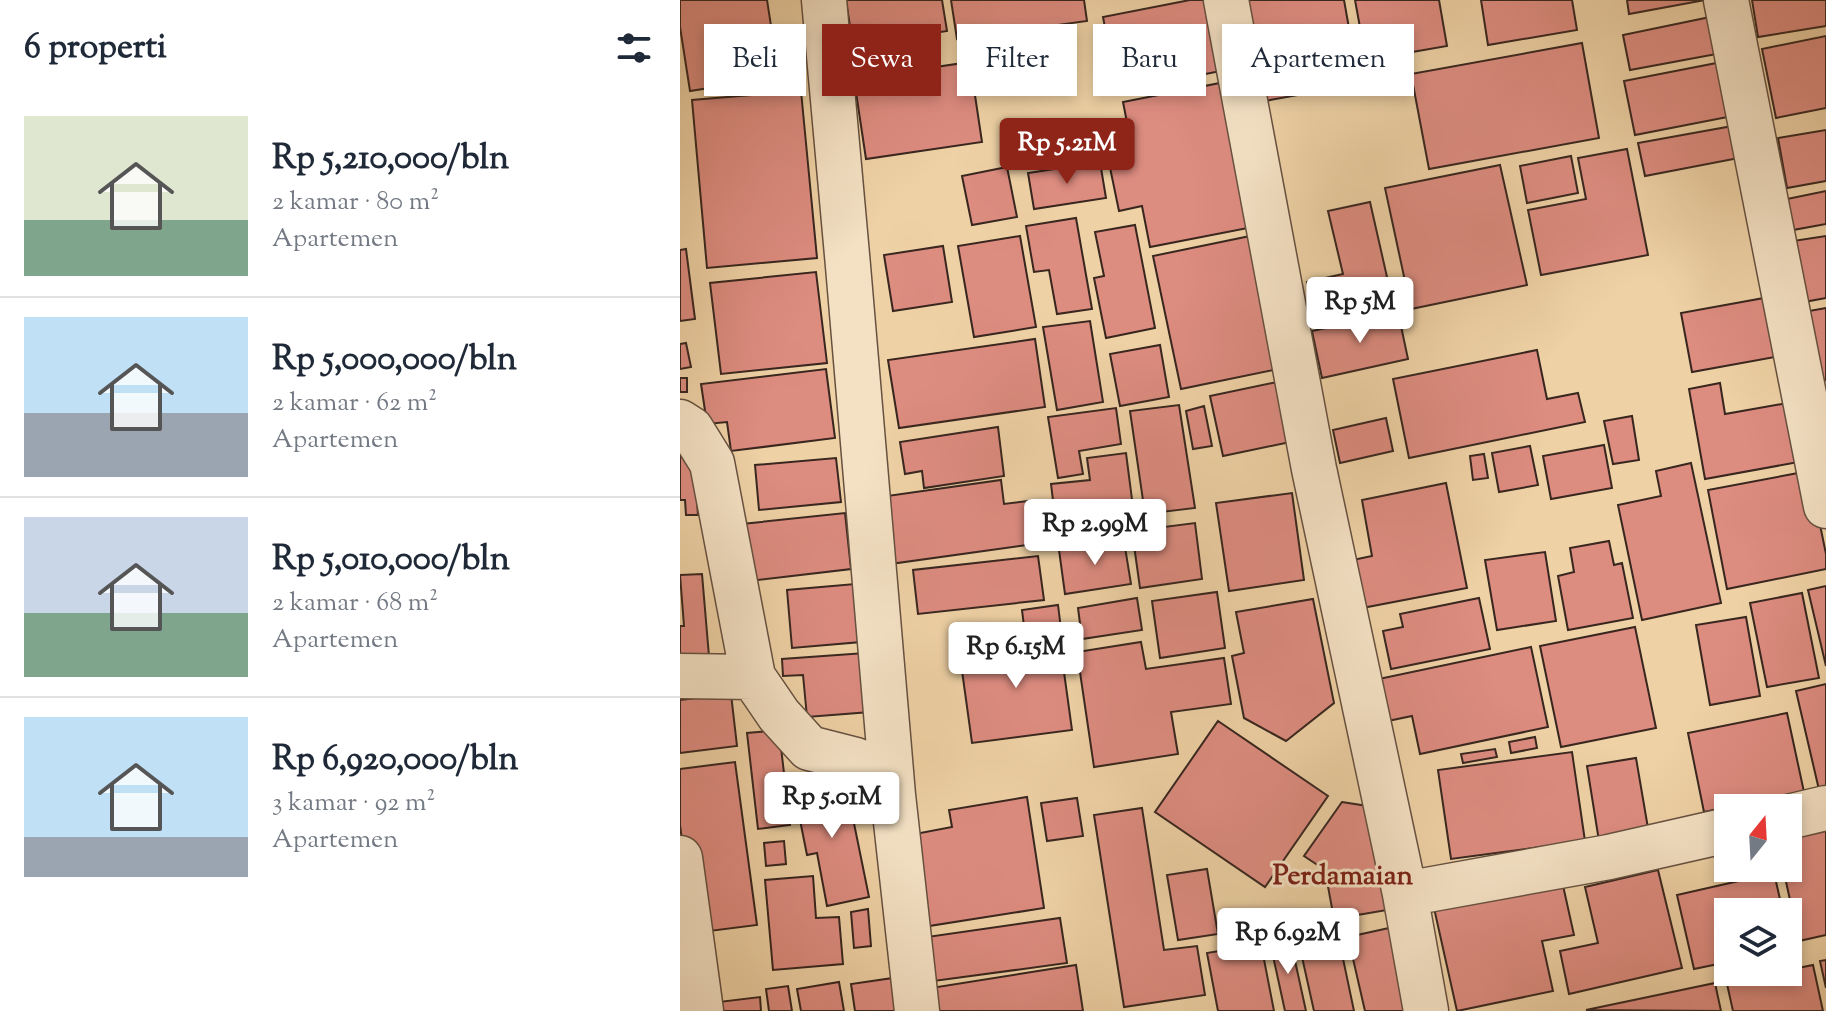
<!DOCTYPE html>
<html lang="id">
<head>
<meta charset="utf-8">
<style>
  body { margin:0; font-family:"Sorts Mill Goudy",serif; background:#f2f2f3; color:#1f2937; height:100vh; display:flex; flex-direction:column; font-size:30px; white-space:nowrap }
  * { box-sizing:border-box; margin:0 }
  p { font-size:26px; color:#747a83 }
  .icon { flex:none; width:44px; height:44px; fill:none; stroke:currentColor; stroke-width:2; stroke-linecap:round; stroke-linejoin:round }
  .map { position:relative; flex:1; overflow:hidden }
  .details { display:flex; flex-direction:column; background:#fff; width:680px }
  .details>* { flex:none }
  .top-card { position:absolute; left:24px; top:24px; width:760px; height:72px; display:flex; gap:16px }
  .needle { width:52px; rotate:18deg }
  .controls { position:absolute; left:1034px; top:794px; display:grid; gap:16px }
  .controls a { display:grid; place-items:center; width:88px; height:88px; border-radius:0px; background:#fff; box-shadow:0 4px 12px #0003; font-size:40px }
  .price { position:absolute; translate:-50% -68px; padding:0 18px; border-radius:8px; background:#fff; color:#222; font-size:26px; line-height:52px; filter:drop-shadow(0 2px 4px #0008) }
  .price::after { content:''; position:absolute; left:50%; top:48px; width:24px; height:18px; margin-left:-12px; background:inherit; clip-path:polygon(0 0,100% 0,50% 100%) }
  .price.current { background:#8f2418; color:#fff }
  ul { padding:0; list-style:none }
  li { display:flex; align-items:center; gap:24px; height:200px; padding:0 24px }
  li+li { border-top:2px solid #e0e1e3 }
  li span { display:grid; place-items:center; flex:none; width:224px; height:160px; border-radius:0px; color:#555 }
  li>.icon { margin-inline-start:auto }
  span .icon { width:96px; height:96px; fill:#fffc; stroke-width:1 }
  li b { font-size:34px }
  h2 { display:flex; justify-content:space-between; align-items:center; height:96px; padding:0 24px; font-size:34px }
  .chip { padding:0 28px; border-radius:0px; background:#fff; box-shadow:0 4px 12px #0003; font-size:28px; line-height:72px }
  .chip.current { background:#8f2418; color:#fff }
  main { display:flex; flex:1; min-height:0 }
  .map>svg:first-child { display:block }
  .building { fill:#dd8c80; stroke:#38261f; stroke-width:2 }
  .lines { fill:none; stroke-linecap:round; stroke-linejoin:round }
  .street-casing { stroke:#665140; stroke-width:47 }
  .street { stroke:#f4e1c4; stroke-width:44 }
  .labels { text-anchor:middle; stroke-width:6; stroke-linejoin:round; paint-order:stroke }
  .quarter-label { font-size:28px; font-weight:bold; fill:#7a1f14; stroke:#f4e1c4 }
</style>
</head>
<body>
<main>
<section class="details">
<h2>6 properti<svg class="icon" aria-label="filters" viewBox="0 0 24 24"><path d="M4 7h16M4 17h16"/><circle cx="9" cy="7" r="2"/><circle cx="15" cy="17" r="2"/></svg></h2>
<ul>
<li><span style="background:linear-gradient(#dfe7d0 65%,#7fa58c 0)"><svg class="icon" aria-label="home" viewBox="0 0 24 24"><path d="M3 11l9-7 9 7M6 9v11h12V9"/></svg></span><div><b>Rp 5,210,000/bln</b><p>2 kamar · 80 m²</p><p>Apartemen</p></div></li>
<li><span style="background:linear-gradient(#bfe0f5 60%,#9aa5b1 0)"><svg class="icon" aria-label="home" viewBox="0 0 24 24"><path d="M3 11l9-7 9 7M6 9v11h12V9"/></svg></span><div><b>Rp 5,000,000/bln</b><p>2 kamar · 62 m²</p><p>Apartemen</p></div></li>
<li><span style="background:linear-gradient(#c9d6e8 60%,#7fa58c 0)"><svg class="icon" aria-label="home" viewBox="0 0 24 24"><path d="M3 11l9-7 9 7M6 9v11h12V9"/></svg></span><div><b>Rp 5,010,000/bln</b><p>2 kamar · 68 m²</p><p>Apartemen</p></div></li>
<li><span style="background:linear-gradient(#bfe0f5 75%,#9aa5b1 0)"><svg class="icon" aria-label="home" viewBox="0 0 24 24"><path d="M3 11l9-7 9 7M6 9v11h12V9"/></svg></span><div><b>Rp 6,920,000/bln</b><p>3 kamar · 92 m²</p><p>Apartemen</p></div></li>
</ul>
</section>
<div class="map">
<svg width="1146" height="1011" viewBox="0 0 1146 1011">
  <rect width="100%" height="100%" fill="#eed1a5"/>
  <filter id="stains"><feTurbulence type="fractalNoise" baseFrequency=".0025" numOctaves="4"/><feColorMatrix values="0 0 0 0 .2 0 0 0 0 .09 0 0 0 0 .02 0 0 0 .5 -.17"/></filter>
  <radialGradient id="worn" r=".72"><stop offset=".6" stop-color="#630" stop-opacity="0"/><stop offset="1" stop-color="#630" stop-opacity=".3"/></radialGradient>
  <path class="building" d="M0,0H87L99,77L10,91L0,27Z
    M166,0H262L267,31L173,46Z
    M271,0H404L407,21L277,39Z
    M510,0H527L541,71L437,91L423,17Z
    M567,0H664L679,84L585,101Z
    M675,0H759L767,46L686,60Z
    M801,0H892L897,30L808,45Z
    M947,0H1025L949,14Z
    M1072,0H1146V26L1078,37Z
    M1035,16L1042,53L950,70L943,35Z
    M1146,36V108L1096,118L1082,49Z
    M902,43L919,138L749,169L731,74Z
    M1052,60L1063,114L955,135L944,81Z
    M290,62L302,142L186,159L174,79Z
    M545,82L573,227L470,247L462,206L439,211L427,153L452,148L443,102Z
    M121,91L137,258L27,268L12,100Z
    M1058,125L1064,157L965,176L958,143Z
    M1146,130V181L1107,188L1098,138Z
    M947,149L968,255L861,275L848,210L906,199L898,158Z
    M891,156L898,193L847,203L840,166Z
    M420,162L426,198L354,209L348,173Z
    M820,165L847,285L731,309L705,188Z
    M327,167L337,217L292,225L282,176Z
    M1146,191V224L1113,230L1107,199Z
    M690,202L712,299L635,316L627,282L663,274L648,211Z
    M396,218L412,309L377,314L369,270L354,272L346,226Z
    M455,225L475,328L426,338L414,278L424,276L415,232Z
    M575,235L603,368L501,389L473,256Z
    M340,236L356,327L294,337L278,246Z
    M1146,236V298L1124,302L1113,241Z
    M263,246L272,302L213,311L204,255Z
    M6,249L15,319L0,321V250Z
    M136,272L147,363L41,374L30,283Z
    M1084,298L1095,357L1012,372L1001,313Z
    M1146,308V380L1142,381L1129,311Z
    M718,312L728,359L642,378L632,331Z
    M410,321L423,402L377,410L363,327Z
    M355,339L365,407L219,428L208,360Z
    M6,343L11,367L0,369V344Z
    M480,345L489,397L440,406L430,354Z
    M857,350L867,399L898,393L905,422L729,458L713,379Z
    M146,369L155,438L51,451L47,422L27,424L21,384Z
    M0,378H7V392H0Z
    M602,381L615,441L543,456L530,396Z
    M1040,383L1045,414L1113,402L1124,461L1025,479L1009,389Z
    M499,405L515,508L465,514L450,411Z
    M524,406L532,446L513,449L506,411Z
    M436,408L441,444L399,451L403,474L378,478L368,417Z
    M952,416L959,460L933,464L924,421Z
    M706,418L713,451L660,463L653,430Z
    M318,427L324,476L244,488L242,471L225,474L220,442Z
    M924,445L932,488L871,499L863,456Z
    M850,446L858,485L819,492L812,453Z
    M446,453L454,515L376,525L371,484L410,480L407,458Z
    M804,454L808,478L793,480L790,456Z
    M14,456L18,515H6L5,500H0V457Z
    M156,458L161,502L79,510L75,465Z
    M1011,463L1041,603L962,620L938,505L981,496L976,471Z
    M1129,471L1146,554V569L1047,589L1028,490Z
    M321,480L324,504L355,500L362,543L210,564L200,497Z
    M766,483L787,588L677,609L668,561L692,556L682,500Z
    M612,493L624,580L549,591L536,503Z
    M165,513L171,569L69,581L62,524Z
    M515,523L522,579L460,588L452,531Z
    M444,541L451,584L385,594L379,550Z
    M929,541L934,565L942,563L953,618L888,630L878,576L894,572L890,548Z
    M865,552L876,621L817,630L805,560Z
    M358,556L364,600L238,614L233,570Z
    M22,574L30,668L0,670V626H4L0,575Z
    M175,584L181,642L112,648L107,590Z
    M1146,586V666L1128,590Z
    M537,592L545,648L480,658L472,601Z
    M1122,593L1139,678L1087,687L1070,603Z
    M457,598L462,630L402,639L398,608Z
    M799,598L810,649L711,669L703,631L723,627L720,614Z
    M633,599L654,703L606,741L564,718L552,656L564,653L556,612Z
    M378,605L381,629L345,634L342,610Z
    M1066,617L1080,696L1030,705L1016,625Z
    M955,627L976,728L881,747L860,646Z
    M379,636L392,730L292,743L279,649Z
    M461,642L466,669L544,658L551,704L491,712L498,754L414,767L397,652Z
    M851,647L868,727L740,754L732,716L703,722L694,680Z
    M185,653L190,712L127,717L123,675L103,676L102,659Z
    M1146,684V793L1140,794L1116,691Z
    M51,694L57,746L0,753V700Z
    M1107,713L1124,792L1024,812L1008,733Z
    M538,721L648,796L585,887L475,812Z
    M99,730L110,825L78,829L67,733Z
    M855,737L857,748L831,753L829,742Z
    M815,749L817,757L783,763L781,754Z
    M892,752L905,841L771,859L758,770Z
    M956,758L969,834L919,841L907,766Z
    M55,762L77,925L14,933L0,825V769Z
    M135,775L139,795L167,789L189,897L147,906L137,853L127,855L112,780Z
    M347,797L364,908L249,926L235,834L272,827L269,810Z
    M397,798L403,836L367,841L361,803Z
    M662,802L687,806L707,910L654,919L645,870L624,856Z
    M462,808L484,950L517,946L525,995L444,1007L414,815Z
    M1146,822V935L1119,941L1103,868H1108V831Z
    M104,841L106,864L86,866L84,843Z
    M527,869L538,934L498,940L487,875Z
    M978,870L1002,968L889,994L880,951L918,943L905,887Z
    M880,872L894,935L862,941L873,991L777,1011L752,899Z
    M1094,873L1103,912H1048V962L1014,969L997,895Z
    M133,876L136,918L159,917L163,964L93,970L85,880Z
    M188,909L191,946L174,948L171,912Z
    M380,918L387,963L254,981L247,937Z
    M709,928L729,1011H685L668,937Z
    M657,930L674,1011H634L618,939Z
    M610,938L626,1011H605L590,942Z
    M581,944L594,1011H538L527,953Z
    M1146,960V988L1140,961Z
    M396,965L403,1011H255L251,988Z
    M1133,965L1143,1011H1053L1047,984L1108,972V970Z
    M213,978L218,1011H175L171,984Z
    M159,982L164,1011H121L117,989Z
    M1035,983L1041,1011L906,1010Z
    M108,986L112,1011H89L86,989Z
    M80,997L81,1011H31L30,1003Z"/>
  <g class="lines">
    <defs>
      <path id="street" d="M144,0L168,266L213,795
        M546,0L634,469L725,894L746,1011
        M1046,0L1146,506
        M0,422L11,429L32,463L73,677
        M0,676L73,677L99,715L129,748L176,760L213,795L237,1011
        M1108,817L1146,808
        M0,858L21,1011
        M725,894L929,857L1048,830"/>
    </defs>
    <use href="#street" class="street-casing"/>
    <use href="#street" class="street"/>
  </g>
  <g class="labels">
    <g class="quarter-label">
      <text x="663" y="884">Perdamaian</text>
    </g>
  </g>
  <rect width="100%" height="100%" filter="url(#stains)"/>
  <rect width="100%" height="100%" fill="url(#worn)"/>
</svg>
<div class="controls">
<a><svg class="needle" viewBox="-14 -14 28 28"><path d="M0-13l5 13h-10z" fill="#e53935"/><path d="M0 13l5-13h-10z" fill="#747a83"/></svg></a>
<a><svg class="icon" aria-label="layers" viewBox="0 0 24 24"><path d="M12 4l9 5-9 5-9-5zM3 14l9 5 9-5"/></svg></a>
</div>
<b class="price current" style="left:387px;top:186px">Rp 5.21M</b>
<b class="price" style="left:680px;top:345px">Rp 5M</b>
<b class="price" style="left:415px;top:567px">Rp 2.99M</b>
<b class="price" style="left:336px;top:690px">Rp 6.15M</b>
<b class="price" style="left:152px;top:840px">Rp 5.01M</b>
<b class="price" style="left:608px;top:976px">Rp 6.92M</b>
<div class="top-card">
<a class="chip">Beli</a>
<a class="chip current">Sewa</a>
<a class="chip">Filter</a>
<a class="chip">Baru</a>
<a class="chip">Apartemen</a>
</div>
</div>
</main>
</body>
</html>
